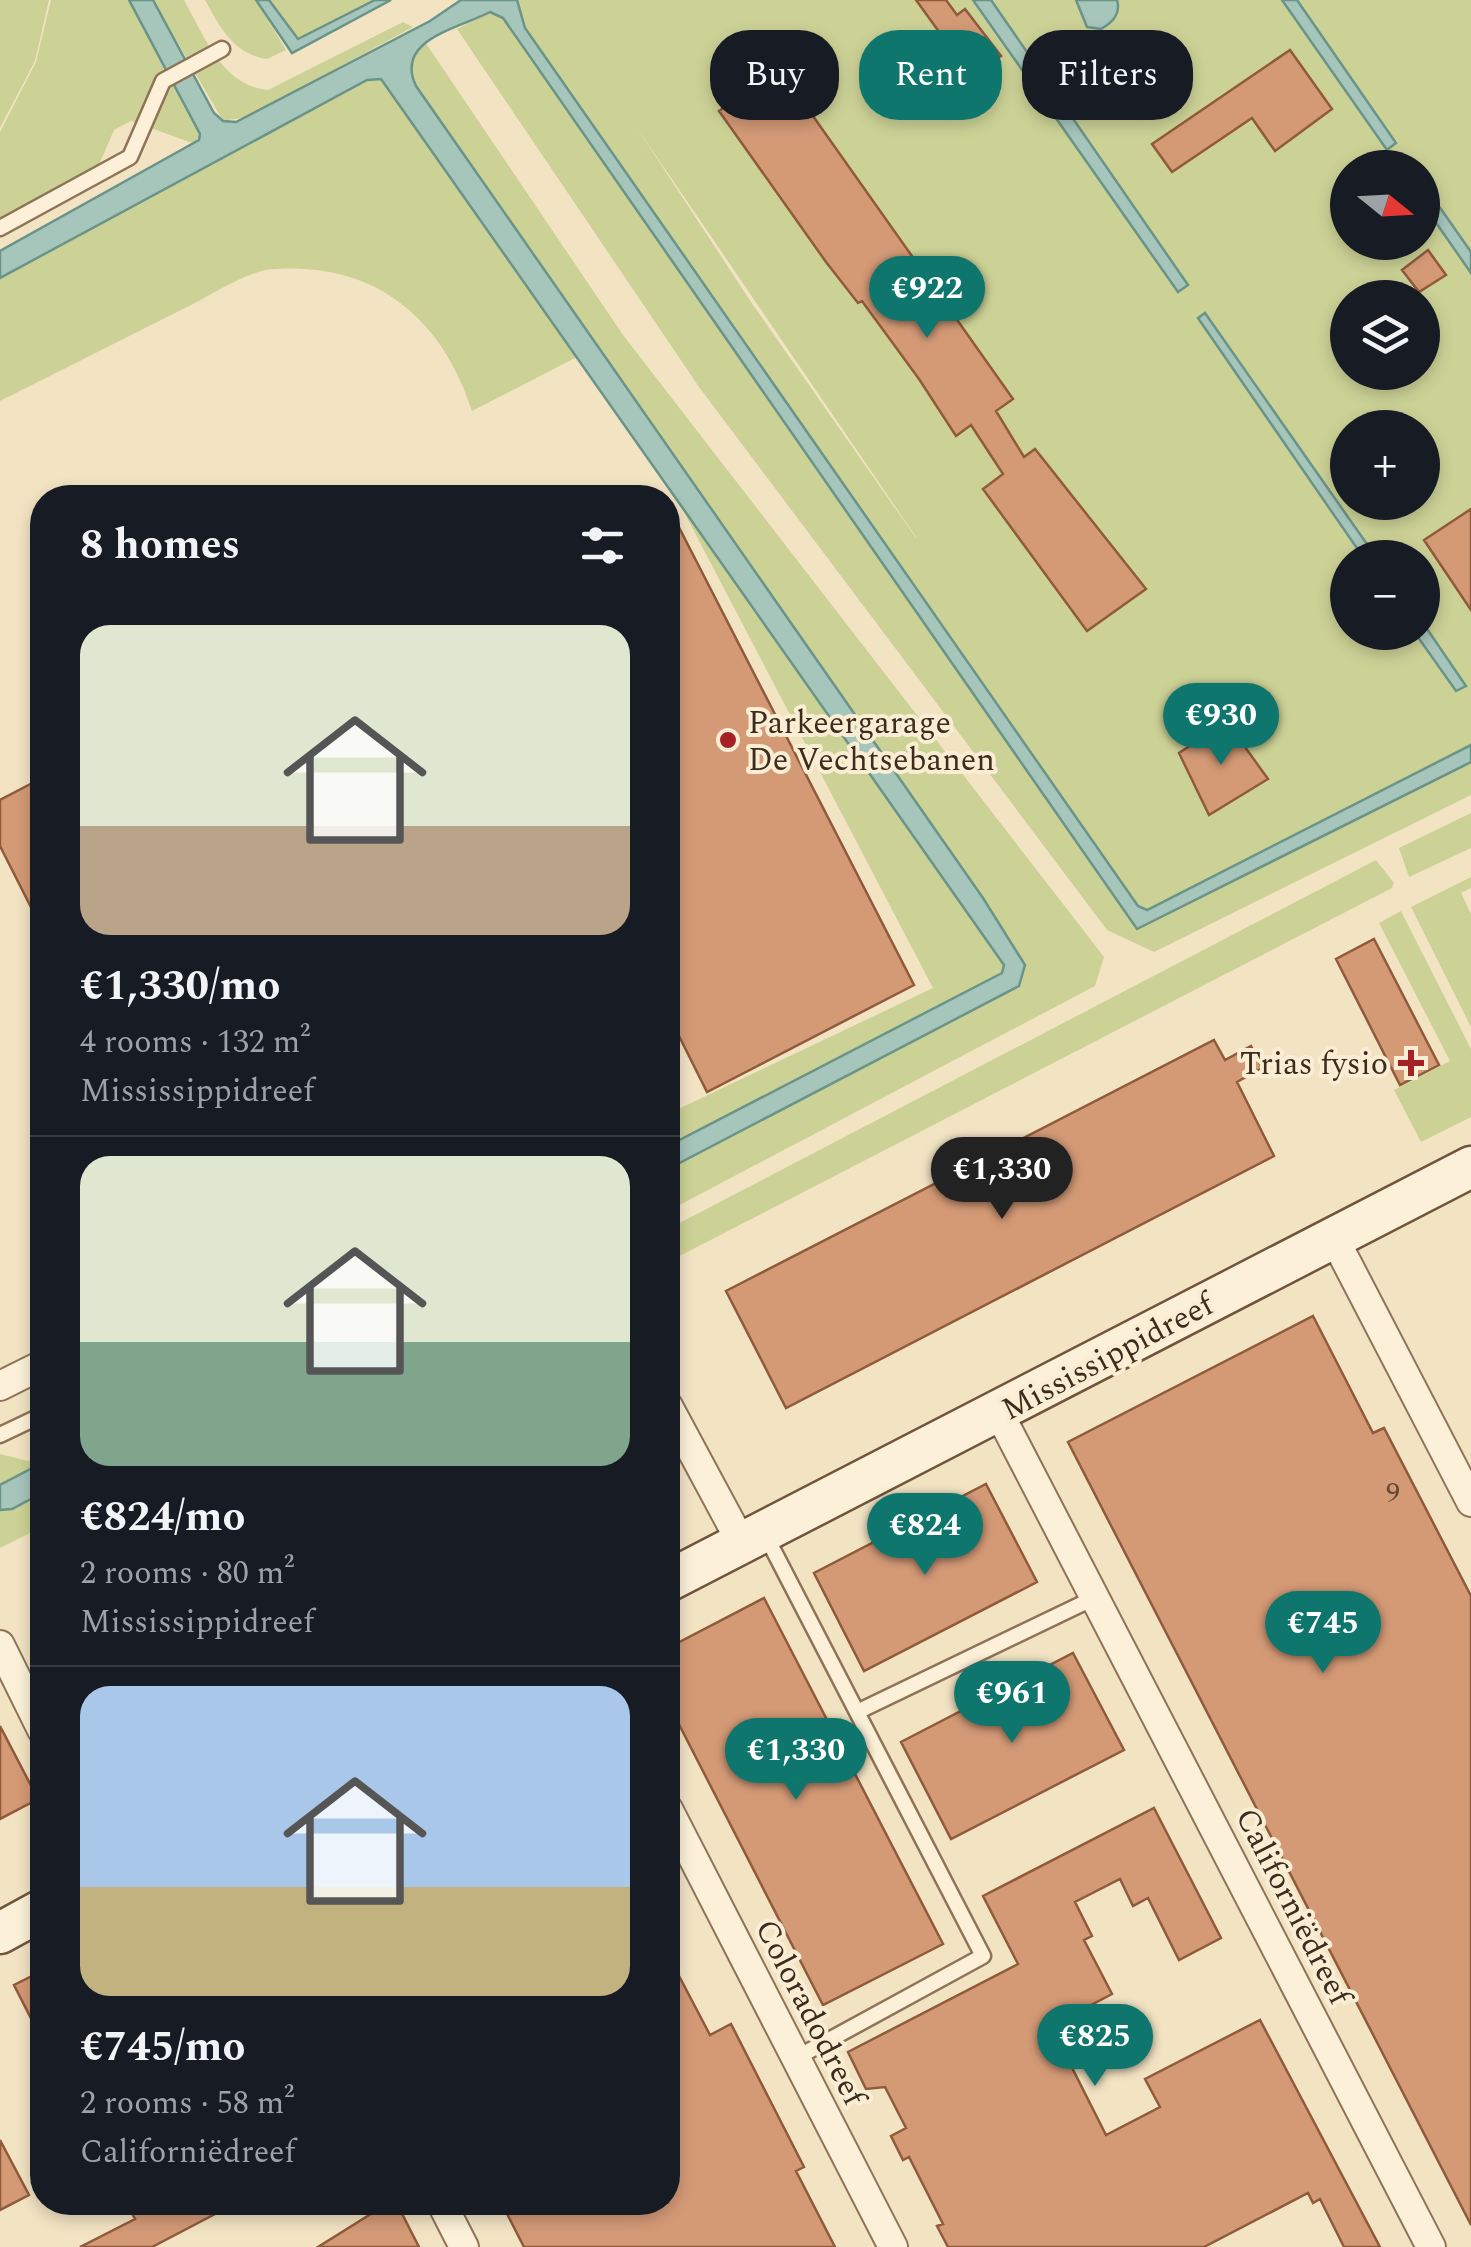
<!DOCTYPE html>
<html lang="en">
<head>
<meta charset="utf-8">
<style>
  body { margin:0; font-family:Spectral,serif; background:#242831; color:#f1f3f6; height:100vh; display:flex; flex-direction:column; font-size:38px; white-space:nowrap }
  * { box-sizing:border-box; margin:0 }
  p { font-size:32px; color:#9ea1a6 }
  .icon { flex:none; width:55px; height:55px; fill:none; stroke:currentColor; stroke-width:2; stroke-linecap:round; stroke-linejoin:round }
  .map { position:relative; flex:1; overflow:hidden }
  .side { position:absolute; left:30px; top:485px; width:650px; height:1730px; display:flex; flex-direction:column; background:#171b24; border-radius:40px; box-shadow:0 5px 15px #0003 }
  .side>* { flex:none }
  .banner { position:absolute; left:710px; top:30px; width:610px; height:90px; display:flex; gap:20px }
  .needle { width:65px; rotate:108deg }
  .controls { position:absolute; left:1330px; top:150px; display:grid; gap:20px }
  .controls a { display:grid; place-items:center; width:110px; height:110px; border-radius:50%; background:#171b24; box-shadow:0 5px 15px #0003; font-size:50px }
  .price { position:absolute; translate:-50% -85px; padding:0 22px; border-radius:35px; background:#0f766e; color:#fff; font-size:32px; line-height:65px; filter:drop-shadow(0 2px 5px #0008) }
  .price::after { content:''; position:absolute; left:50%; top:60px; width:30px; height:22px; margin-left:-15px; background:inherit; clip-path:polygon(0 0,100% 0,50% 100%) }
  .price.current { background:#222; color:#fff }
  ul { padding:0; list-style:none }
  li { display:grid; align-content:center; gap:20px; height:530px; padding:0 50px }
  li+li { border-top:2px solid #363941 }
  li span { display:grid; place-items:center; height:310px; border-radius:30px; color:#555 }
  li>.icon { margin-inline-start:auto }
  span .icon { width:180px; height:180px; fill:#fffc; stroke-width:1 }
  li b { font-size:42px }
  h2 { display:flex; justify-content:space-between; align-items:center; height:120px; padding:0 50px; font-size:42px }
  .chip { padding:0 35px; border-radius:40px; background:#171b24; box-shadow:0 5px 15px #0003; font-size:35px; line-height:90px }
  .chip.current { background:#0f766e; color:#fff }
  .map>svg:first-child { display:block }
  .green { fill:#ccd296; fill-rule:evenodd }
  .water { fill:#a6c5bb; stroke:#6b9489; stroke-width:2.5 }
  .building { fill:#d49a76; stroke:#905b3b; stroke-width:2.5 }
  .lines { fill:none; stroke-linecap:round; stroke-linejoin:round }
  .lane-casing { stroke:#8f7358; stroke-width:19 }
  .street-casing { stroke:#8f7358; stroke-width:32 }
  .secondary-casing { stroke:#70543b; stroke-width:45 }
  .lane { stroke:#fcf0d8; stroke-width:14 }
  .street { stroke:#fcf0d8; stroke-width:28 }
  .secondary { stroke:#fcf0d8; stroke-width:40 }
  .poi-dot { fill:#a42226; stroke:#f9edd4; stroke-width:4 }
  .labels { text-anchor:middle; stroke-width:8; stroke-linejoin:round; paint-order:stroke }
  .number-label { font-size:28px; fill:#634833 }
  .poi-label { font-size:32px; fill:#3d2c1d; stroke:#f9edd4; text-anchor:start }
  .street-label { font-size:32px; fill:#3d2c1d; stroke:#f9edd4 }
</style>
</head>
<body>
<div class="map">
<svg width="1471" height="2247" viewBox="0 0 1471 2247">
  <rect width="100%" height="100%" fill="#f2e3c3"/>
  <path class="green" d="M0,0H49L35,61L0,128Z
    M51,0H129L200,134L195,144L131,121L114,130L95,174L0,225V132L36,62Z
    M153,0H184C205,37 221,85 268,90L403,22L413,27L247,117L223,121Z
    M205,0H256L286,50L267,59C233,54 220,27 205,0Z
    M269,0H375L297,39Z
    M517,0H1471V745L1147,910L1138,906L525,28ZM637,128L916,537V538L751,302ZM1348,168H1422V242H1348ZM1348,298H1422V372H1348ZM1348,428H1422V502H1348ZM1348,558H1422V632H1348Z
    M490,12L503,18L1137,929L1471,762V795L1154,952L1107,930L699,387L457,29Z
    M425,42L623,335L1104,957L1095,986L668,1211V1169L1019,986L983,898L416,86C406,65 408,58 425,42Z
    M381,79L579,356L472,411C442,318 376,262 274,269C247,271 215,293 191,305C127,337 64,369 0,401V279L367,80Z
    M674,493L1004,965L1003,972L668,1146V1114L933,988Z
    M1471,813V848L1409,877L1399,848Z
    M1376,860L1394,883L1392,888L668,1262V1229Z
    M1471,877V888L1461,893L1471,914V1027L1411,907Z
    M1401,911L1471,1049V1117L1421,1142L1394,1090L1450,1061L1379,923Z
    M0,1454L28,1461L42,1455V1463L0,1485Z
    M42,1493V1527L0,1548V1510L12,1509Z"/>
  <path class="water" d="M129,0H153L214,113L223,121L236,122L430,21L461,0H517L525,28L1138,906L1147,910L1471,745V762L1137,929L503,18L490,12C457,29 394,40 416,86L983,898L1025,965L1019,986L668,1169V1146L1002,973L1004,965L381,79L367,80L0,278V251L199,140L200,134Z
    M256,0H269L298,39L375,0H391L292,53Z
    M973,0H991L1188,285L1178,292Z
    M1076,0H1117C1121,14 1113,22 1101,29L1087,27Z
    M1282,0H1297L1396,143L1387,150Z
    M1422,182L1471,252V273L1423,204Z
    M1205,313L1376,557H1363L1198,318Z
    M1423,623L1466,686L1456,691L1415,633L1422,632Z
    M42,1463V1493L12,1509L0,1510V1485Z"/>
  <path class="building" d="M916,0H946L957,15L965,9L1001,56L971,76Z
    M1290,50L1332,109L1275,151L1252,118L1172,172L1152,144Z
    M779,68L1013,399L996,411L1024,457L1035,449L1146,589L1087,631L983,489L1003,474L971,425L956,436L919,379L862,301L858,303L826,262L719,111Z
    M1428,250L1446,275L1419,292L1402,270Z
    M668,506L914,985L707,1092L668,1014Z
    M1471,509V610L1424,540Z
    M1227,722L1268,779L1209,815L1179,753Z
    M42,778V929L0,846V800Z
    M1374,939L1439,1065L1400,1085L1336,959Z
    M1214,1040L1225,1060L1251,1046L1262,1068L1237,1082L1274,1156L786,1408L726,1291Z
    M1313,1316L1373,1433L1384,1428L1471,1596V2225L1068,1442Z
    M986,1484L1037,1582L864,1671L814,1573Z
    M764,1598L943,1944L823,2005L668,1703V1648Z
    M1073,1653L1124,1750L951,1839L901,1742Z
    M0,1726L38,1799L0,1819Z
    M1154,1808L1221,1938L1179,1960L1148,1898L1133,1906L1120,1879L1075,1902L1092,1936L1084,1940L1112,1994L1051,2026L1106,2135L1160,2107L1145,2079L1260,2020L1380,2247H1344L1320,2199L1313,2203L1308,2193L1204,2247H948L937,2226L943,2224L909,2157L903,2160L891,2136L906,2128L885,2087L866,2089L848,2052L1018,1964L983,1896Z
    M668,1955L710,2035L731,2024L804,2167L796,2171L835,2247H524L501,2202H668Z
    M42,1971V2040L14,1985Z
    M0,2140L29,2195L0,2210Z
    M126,2202H238L152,2247H80L135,2219Z
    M390,2202H396L419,2247H318Z"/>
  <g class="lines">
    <defs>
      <path id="lane" d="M0,228L130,157L163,81L222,49
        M0,1435L42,1415
        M766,1536L983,1956L796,2058
        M857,1712L1094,1598"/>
      <path id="street" d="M1334,1238L1471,1502
        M0,1386L42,1365
        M668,1406L741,1542
        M999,1413L1431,2247
        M0,1645L42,1730
        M668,1809L893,2247
        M441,2202L464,2247"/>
      <path id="secondary" d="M668,1581L1471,1167
        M0,1933L42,1910"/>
    </defs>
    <use href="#lane" class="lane-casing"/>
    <use href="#street" class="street-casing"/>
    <use href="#secondary" class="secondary-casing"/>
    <use href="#lane" class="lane"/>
    <use href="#street" class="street"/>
    <use href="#secondary" class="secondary"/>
  </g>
  <g class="poi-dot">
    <circle cx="728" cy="740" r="10"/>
    <path d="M1406 1048h10v10h10v10h-10v10h-10v-10h-10v-10h10z"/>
  </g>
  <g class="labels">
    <g class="number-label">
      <text x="1393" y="1502">9</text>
    </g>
    <g class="poi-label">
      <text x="748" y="733">Parkeergarage<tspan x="748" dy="37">De Vechtsebanen</tspan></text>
      <text x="1388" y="1074" text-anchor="end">Trias fysio</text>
    </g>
    <g class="street-label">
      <text transform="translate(1107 1356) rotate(-28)" y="11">Mississippidreef</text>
      <text transform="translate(1294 1906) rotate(63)" y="11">Californiëdreef</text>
      <text transform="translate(811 2012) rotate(63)" y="11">Coloradodreef</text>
    </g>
  </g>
</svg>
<div class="controls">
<a><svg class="needle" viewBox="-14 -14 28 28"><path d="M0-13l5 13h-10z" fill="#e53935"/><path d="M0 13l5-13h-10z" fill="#9ea1a6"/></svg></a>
<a><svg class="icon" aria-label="layers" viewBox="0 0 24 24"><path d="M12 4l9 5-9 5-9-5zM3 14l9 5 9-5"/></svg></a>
<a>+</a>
<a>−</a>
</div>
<b class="price" style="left:927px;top:341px">€922</b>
<b class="price" style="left:1221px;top:768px">€930</b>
<b class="price current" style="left:1002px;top:1222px">€1,330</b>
<b class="price" style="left:925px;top:1578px">€824</b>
<b class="price" style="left:1323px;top:1676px">€745</b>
<b class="price" style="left:1012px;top:1746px">€961</b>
<b class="price" style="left:796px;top:1803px">€1,330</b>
<b class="price" style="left:1095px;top:2089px">€825</b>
<div class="banner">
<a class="chip">Buy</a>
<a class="chip current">Rent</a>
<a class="chip">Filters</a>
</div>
<section class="side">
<h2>8 homes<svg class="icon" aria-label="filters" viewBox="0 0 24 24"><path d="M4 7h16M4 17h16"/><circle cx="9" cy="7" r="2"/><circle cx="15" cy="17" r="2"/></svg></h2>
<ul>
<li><span style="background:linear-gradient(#dfe7d0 65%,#b9a48a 0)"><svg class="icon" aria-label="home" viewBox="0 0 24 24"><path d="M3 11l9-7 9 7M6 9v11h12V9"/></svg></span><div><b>€1,330/mo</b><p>4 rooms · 132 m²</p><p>Mississippidreef</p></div></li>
<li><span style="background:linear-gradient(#dfe7d0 60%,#7fa58c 0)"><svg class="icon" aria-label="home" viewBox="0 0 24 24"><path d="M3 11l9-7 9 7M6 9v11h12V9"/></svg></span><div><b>€824/mo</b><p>2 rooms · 80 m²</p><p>Mississippidreef</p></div></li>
<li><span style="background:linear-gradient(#a9c7e8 65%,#c2b280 0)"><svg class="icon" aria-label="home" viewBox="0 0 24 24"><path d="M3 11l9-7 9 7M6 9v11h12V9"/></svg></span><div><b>€745/mo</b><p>2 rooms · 58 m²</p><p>Californiëdreef</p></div></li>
</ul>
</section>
</div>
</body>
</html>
